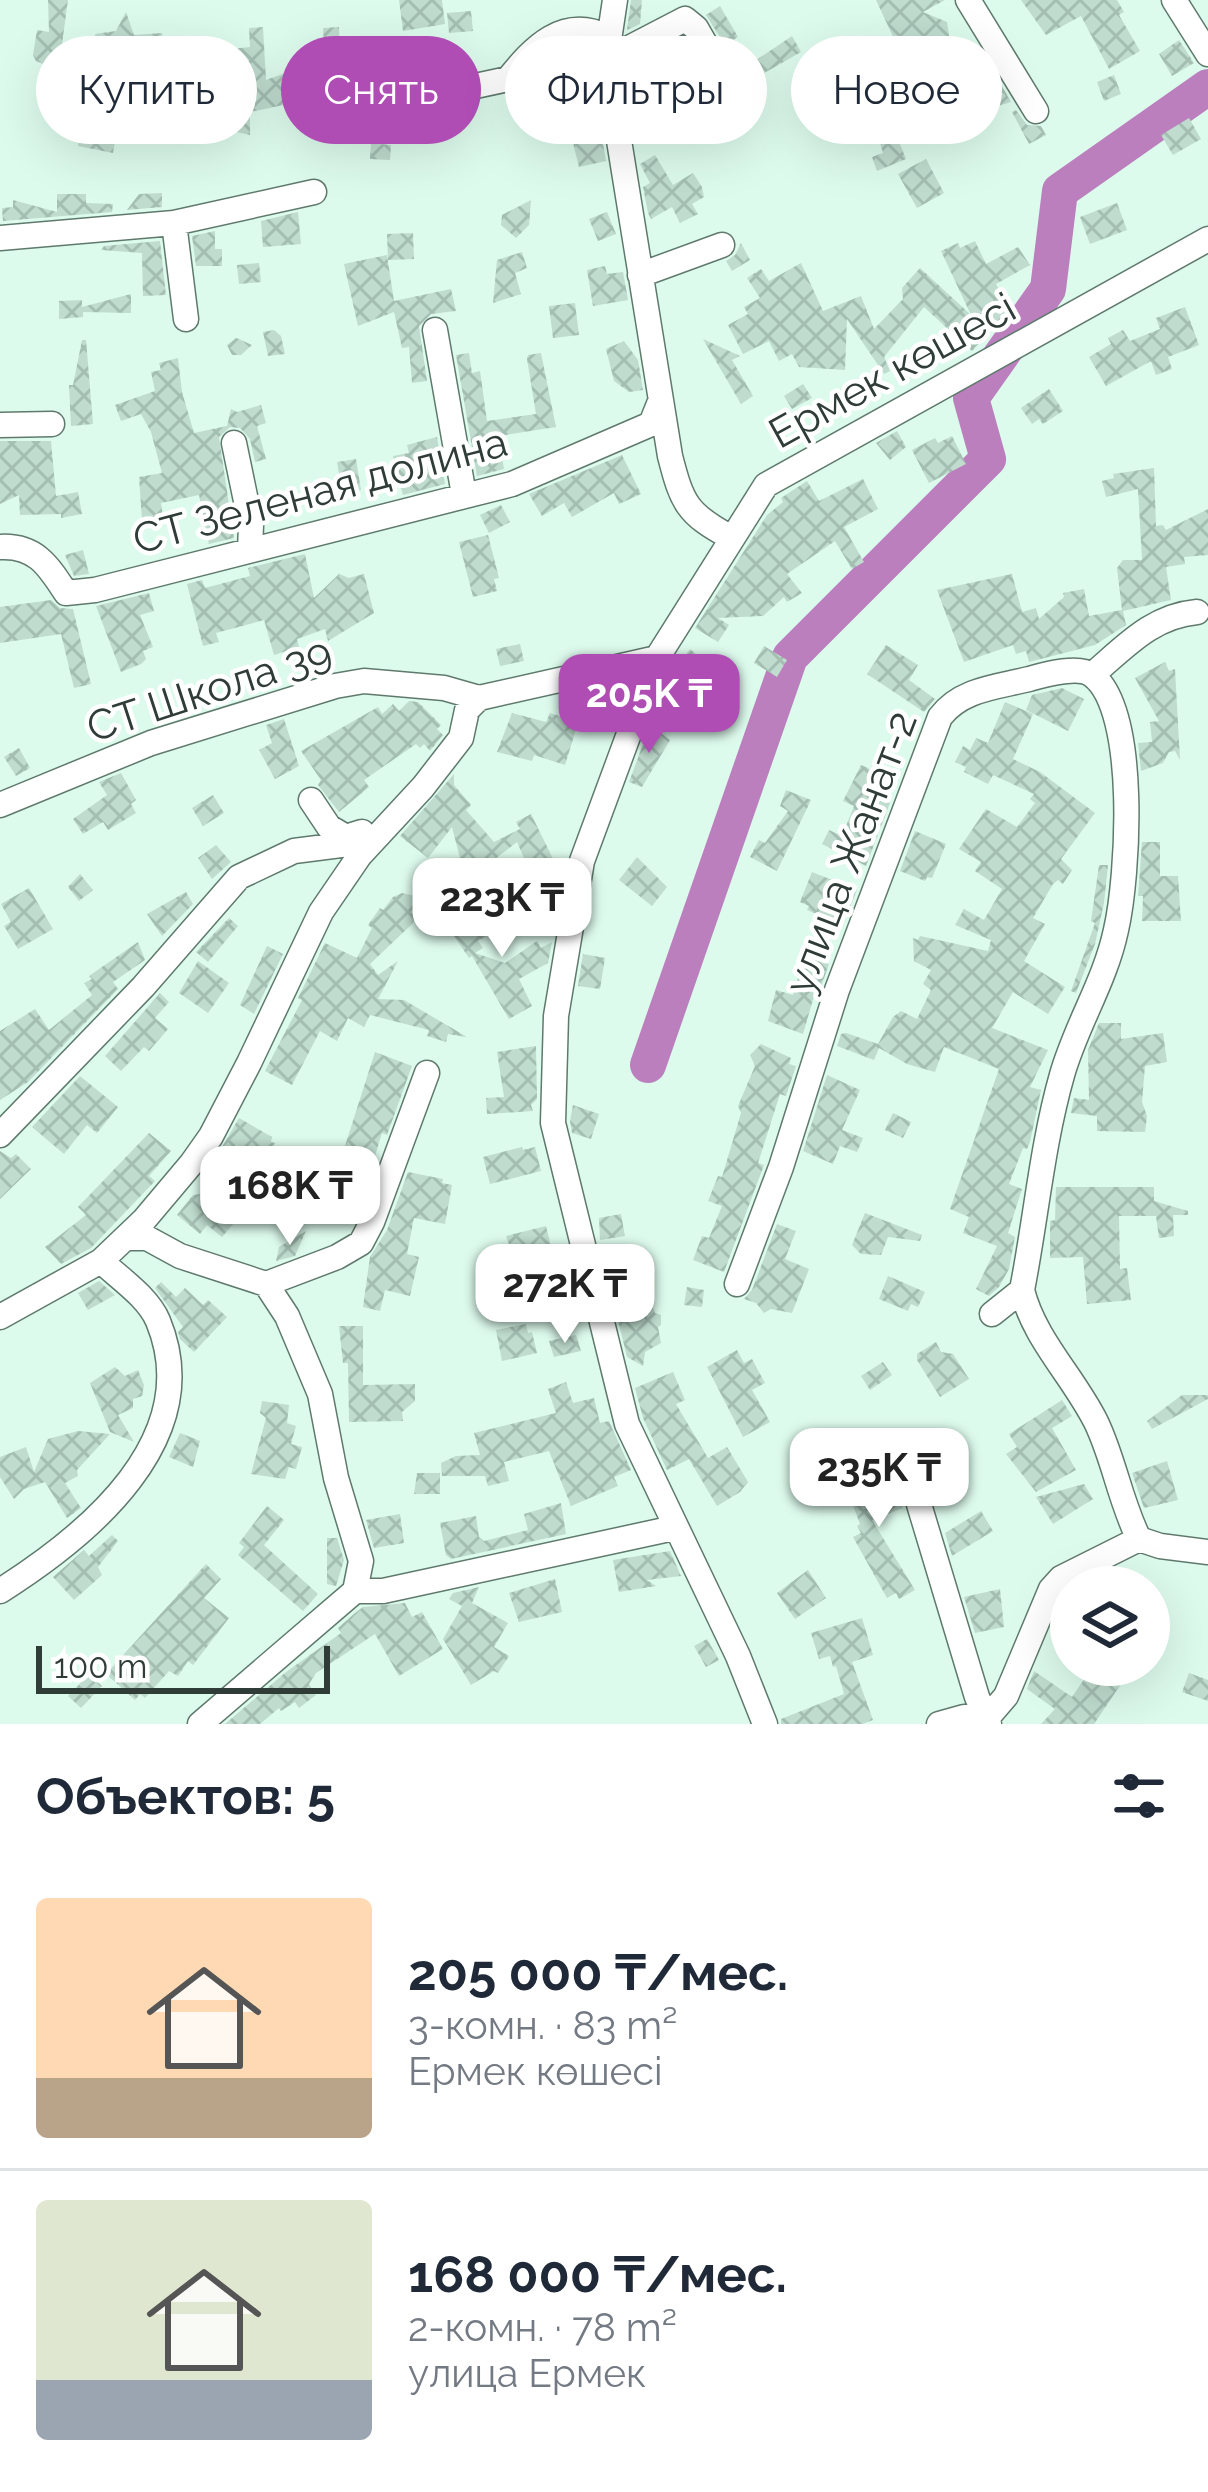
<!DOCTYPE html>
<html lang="ru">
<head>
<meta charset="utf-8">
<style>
  body { margin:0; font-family:Raleway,sans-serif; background:#f6f6f7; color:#1f2937; height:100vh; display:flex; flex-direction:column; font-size:45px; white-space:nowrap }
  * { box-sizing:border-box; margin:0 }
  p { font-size:39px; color:#747a83 }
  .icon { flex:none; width:66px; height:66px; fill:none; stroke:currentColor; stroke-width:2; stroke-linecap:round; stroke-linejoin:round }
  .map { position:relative; height:1724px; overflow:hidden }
  .details { display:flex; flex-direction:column; background:#fff; flex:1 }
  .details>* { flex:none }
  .banner { position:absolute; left:36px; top:36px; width:1137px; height:108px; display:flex; gap:24px }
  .fabs { position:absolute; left:1050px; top:1566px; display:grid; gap:24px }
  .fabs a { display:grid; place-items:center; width:120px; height:120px; border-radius:50%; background:#fff; box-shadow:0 12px 48px #0002; font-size:60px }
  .scale { position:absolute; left:36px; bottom:30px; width:294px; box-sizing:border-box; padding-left:12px; border:6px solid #303c37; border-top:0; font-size:33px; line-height:42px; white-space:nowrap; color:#303c37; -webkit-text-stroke:9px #fff; paint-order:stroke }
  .price { position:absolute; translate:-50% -102px; padding:0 27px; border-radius:24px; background:#fff; color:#222; font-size:39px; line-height:78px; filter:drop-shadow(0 3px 6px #0008) }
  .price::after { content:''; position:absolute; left:50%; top:72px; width:36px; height:27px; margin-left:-18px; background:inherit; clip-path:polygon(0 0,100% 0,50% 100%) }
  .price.on { background:#af4db4; color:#fff }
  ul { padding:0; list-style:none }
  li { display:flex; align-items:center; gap:36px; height:300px; padding:0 36px }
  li+li { border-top:3px solid #e0e1e3 }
  li span { display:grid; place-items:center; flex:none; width:336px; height:240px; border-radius:12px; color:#555 }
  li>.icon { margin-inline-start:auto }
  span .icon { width:144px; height:144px; fill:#fffc; stroke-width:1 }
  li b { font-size:51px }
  h2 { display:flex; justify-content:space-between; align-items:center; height:144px; padding:0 36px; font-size:51px }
  .chip { padding:0 42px; border-radius:54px; background:#fff; box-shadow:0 12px 48px #0002; font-size:42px; line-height:108px }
  .chip.on { background:#af4db4; color:#fff }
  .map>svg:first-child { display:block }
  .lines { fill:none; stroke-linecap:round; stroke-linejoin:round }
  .river { stroke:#bb7fbd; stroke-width:36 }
  .building { fill:url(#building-cross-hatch) }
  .minor-casing { stroke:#5f7a6d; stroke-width:27 }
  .minor { stroke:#fff; stroke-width:24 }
  .labels { text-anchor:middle; stroke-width:9; stroke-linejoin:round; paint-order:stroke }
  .street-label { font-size:42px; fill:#303c37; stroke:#fff }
</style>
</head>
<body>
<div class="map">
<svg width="1208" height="1724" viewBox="0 0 1208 1724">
  <defs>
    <pattern id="building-cross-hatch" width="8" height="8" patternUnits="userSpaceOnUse" patternTransform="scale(3)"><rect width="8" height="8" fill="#bfdcce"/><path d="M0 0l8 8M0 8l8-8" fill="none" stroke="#a4beb2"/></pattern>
  </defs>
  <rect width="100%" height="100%" fill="#ddfbed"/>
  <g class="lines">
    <path class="river" d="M648,1065L790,657L988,459L971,398L1048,289L1060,191L1208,87"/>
  </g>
  <path class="building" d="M48,0H68L60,59L58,65L50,62L48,66L36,61L33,55L37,30L49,32Z
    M399,0H442L445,24L403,31Z
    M631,0H642L640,24L627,30Z
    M876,0H945L923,12L947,22L951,49L909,71Z
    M1021,0H1117L1124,12L1119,15L1140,51L1109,69L1081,16L1046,35Z
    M720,6L738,37L725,45L706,15Z
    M471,11L473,31L449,33L447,13Z
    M126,12L134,35L162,33L165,64L153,66V101H132V91L120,92L119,56L98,59L95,34L116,31Z
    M263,27L266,80L288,72L293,76L302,101L250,112V135L210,126L207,116L224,106L211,88L206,52L250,47L249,28Z
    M339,27L340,57L325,58L323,28Z
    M792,36L801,52L743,85L740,71Z
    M1179,40L1194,63L1172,76L1159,54Z
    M380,54L376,68L380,66L388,82L369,91L366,104L340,105Z
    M562,54L587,98L595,97L606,161L579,167L572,139L582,134L572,93L546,108L536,89L545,83L538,70Z
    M843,64L853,82L830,94L820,77Z
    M1114,75L1121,94L1104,101L1097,82Z
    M646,76L654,107L632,115L626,81Z
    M921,82L933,85L941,109L918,116L897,137L906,159L877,171L872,157L883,153L869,108L872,101Z
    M1002,86L1011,102L956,119L953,111Z
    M716,94L726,112L708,122L698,105Z
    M1016,110L1027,125L1041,126L1046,135L1029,144L1012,112Z
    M83,118L118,124L113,153L78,146Z
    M155,118L174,120L172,138L153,136Z
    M1189,118L1201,139L1173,155L1161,135Z
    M371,143L391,145L390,160L370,159Z
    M655,155L673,185L693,173L702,187L704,197L692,204L698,214L680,223L672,207L651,219L648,213L643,187L650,183L640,164Z
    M926,159L944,193L917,208L898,174Z
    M162,193V207L127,210L139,194Z
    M57,194H86V203L113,204L112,212L3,221L2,208L13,207V200L57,212Z
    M531,200L529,225L516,238L501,225L502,215Z
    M1117,203L1127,230L1090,244L1080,217Z
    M298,212L301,244L263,247L261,221Z
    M607,212L616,234L598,241L589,219Z
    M215,231V249H222V266H196L192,236Z
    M413,233L414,259L388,260L387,234Z
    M160,241L166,295L143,296L142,253L101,250L104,246Z
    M975,241L986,264L1018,247L1030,265L996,284L1012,313L985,328L990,332L972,351L924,307L884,357L890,371L884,374L847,319L845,370L799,367L792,354L779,361L769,341L743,354L728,325L748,314L744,307L760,298L747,278L761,269L769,281L801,263L823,311L861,296L874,329L903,299L902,288L920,268L971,315L941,251L958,243L960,248Z
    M741,243L750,260L732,271L726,261L735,255Z
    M522,252L527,268L515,273L521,294L493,303L497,260Z
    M387,255L394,301L451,289L456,311L431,314L419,326L427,381L412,383L409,347L402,348L394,312L358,326L344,264Z
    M259,263L261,282L239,284L237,265Z
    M605,266L607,274L623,272L628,300L593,306L587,270Z
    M131,294V313L83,312V317L59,319V301L82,300V307Z
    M575,303L579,335L553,338L549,306Z
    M1185,307L1199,345L1168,357L1172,369L1156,375L1151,361L1106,386L1089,357L1111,344L1108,338L1123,330L1130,341L1160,329L1156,318Z
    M274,330L281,336L285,354L268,356L263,332Z
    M236,338L239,339L252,345L241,355H232L227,345Z
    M703,339L740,356L732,360L753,396L741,404Z
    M82,340H86L93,424L71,426L69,385H73Z
    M624,341L638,360L643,390L629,392L614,381L606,349Z
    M469,353L472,373L480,371L487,421L536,414L527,359L528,355L541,353L556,427L505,435L511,456L502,458L504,469L477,476L456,355Z
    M178,358L182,392L194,433L227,426L231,409L237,412L261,405L266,423L257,426L266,459L255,462L250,439L240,428L230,427L219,437L234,538L209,544L199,495L161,503L163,516L142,520L139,477L162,473L151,432L141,414L121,421L115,405L155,391L151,372L161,370L159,363Z
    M803,384L812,398L792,409L784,396Z
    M1049,389L1063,411L1043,424L1039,419L1032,424L1021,408Z
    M897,431L906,447L890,460L876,443Z
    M952,436L966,464L929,483L912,450L935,438L938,443Z
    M437,437L445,484L403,495L393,456L409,453L407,445Z
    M0,441H51L56,496L78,492L82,514L61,518V514L20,515L19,495L0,504Z
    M622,455L641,494L619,504L614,493L572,517L564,503L542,516L529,494Z
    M356,459L361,490L342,493L337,462Z
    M1154,468L1156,526L1163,525L1166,530L1208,509V555L1184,557L1185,564L1166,567L1171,600L1123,611L1126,625L1095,645L1029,662L1026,651L1016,654L1013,645L964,662L937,590L1012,574L1022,612L1036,608L1039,619L1064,597L1063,593L1084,589L1089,616L1122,610L1117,568L1123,560H1142L1138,489L1106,497L1102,481L1114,478L1113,474Z
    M863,479L878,509L844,527L864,562L852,569L835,541L787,574L802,593L787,602L784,597L763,616L718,618L729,625L718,642L695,628L767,515L783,502L781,498L807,481L819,501Z
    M501,505L510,522L489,533L480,515Z
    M488,535L499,578L494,579L497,591L473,597L459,542Z
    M83,550L89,574L74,576L65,555Z
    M305,554L314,598L339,574L349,578L364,574L374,613L328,641L325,629L297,639L299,647L274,655L264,620L216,633L219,642L203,646L187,584L202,580L205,588L250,576L248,568Z
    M149,593L154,611L140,615L153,647L143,651L146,659L141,664L121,672L96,606Z
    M51,600L60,608L73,609L91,684L74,688L61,634L0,643V607Z
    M520,644L524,661L500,666L496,649Z
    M886,645L918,665L909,680L935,699L924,712L867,674Z
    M764,646L787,660L777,677L754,663Z
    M690,649L718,673L712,688L719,694L706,708L694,697L679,713L667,702L679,690L667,679Z
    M1165,662L1169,671L1175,669L1180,760L1175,751L1169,752L1163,763L1141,771L1138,743L1152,742L1150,722L1159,721L1135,678Z
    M631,681L618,716L584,704L565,765L534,755L532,761L497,752L512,713L546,722L550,713L572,720L564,702L588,690Z
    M1062,688L1084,699L1068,731L1026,710L1032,695Z
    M409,701L418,702L441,725L437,729L443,735L430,751L424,744L420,748L416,744L364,780L369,787L339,812L318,785L321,780L301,751L378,707L382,714L393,704L399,711Z
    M1005,702L1033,714L1013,759L1040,772L1095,813L1061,859L1072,870L1063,884L1058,880L1053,884L1033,918L1045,924L1024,961L1065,987L1048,1014L1013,992L992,1028L1048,1050L1030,1087L1041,1090L1030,1142L1027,1149L1023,1148L1009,1184L1022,1189L1008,1233L1015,1237L1009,1269L999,1287L989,1296L976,1289L997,1246L963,1233L969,1217L950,1209L999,1069L944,1047L935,1072L907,1064L879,1048L874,1060L837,1046L841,1034L846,1033L878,1044L893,1017L901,1011L917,1019L931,990L923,984L931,970L914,961L913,938L918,940L920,936L988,951L991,940L955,925L964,909L984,920L1002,889L975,871L981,862L959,849L986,809L1017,827L1035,803L1030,799L1034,794L993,775L988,784L964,772L966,767L955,762L963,746L970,750L976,738L988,743Z
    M284,719L299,766L275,779L259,750L272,743L266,725Z
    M650,725L670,740L642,787L629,782Z
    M19,748L30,768L16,776L4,757Z
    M861,765L890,778L886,786L891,788L885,801L890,803L866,866L822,844L829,830L842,836L854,806L843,801Z
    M121,773L136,800L131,804L136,813L108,830L103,822L83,834L73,819L107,795L99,782Z
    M454,774V785L471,805L466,810L494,842L520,829L516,822L531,814L561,875L542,884L539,878L534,881L517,842L473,876L463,870L452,827L428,858L400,836Z
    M786,790L811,800L777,871L750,857L759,840L765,843L788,811L780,806Z
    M213,795L224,813L203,826L192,808Z
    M915,831L946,844L932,878L927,877L925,881L900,871Z
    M1142,842H1160V876H1178L1181,921H1142L1143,896H1138Z
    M216,845L231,862L212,879L198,858Z
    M637,857L667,887L652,906L619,880Z
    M1099,865H1108L1104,903L1095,944L1076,993L1071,991L1095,923L1091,921Z
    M446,872L452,877L447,884L450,888L370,964L378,975L398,961L378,999L404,1000L467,1037L448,1034L446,1042L427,1036L429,1030L370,1015L364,1027L348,1018L337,1041L320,1031L292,1085L265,1071L302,1000L298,998L325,943L357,958L372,928L368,925L380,908L383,910L393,897L402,893L420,897Z
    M812,872L857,890L843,925L807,910L809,906L800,902Z
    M80,874L93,890L79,901L68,887Z
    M29,888L53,929L18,949L4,926L11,922L1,904Z
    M186,892L193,904L162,936L147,914Z
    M508,903L517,918L478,941L483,948L475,953L505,963L537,941L541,948L552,942L548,963L519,979L532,1006L509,1019L472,956L469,958L448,927L462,918L469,927Z
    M229,918L238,926L208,962L196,952Z
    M138,942L145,960L113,982L118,989L28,1082L0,1100V1031L35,1009L49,1030L92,995L84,983L92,979L89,976Z
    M267,946L283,954L254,1014L240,1005Z
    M583,954L605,958L600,989L578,986Z
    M804,957L829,964L821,987L817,986L803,1034L768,1021L776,990L793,995Z
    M198,961L229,983L208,1013L179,993Z
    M160,993L169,1002L155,1018L168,1029L149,1051L144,1047L121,1071L105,1056Z
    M1099,1023H1121V1039L1163,1033L1167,1062L1145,1066L1142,1102L1147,1116L1145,1132L1097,1131V1116L1071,1113L1074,1098L1089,1100L1088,1050Z
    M761,1044L791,1058L789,1064L796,1066L786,1096L780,1094L758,1163L764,1165L724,1272L693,1260L702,1236L709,1238L722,1206L708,1201L718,1176L722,1177L741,1113L738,1106L755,1066L750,1055Z
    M536,1046L537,1099L531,1105L533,1111L487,1114L486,1098L504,1097L497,1052Z
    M375,1052L412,1066L387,1135L382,1133L357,1214L321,1216L314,1201L320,1179L328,1181L338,1147L344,1149Z
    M827,1075L860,1090L842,1130L863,1138L857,1152L840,1146L833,1164L803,1151Z
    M80,1076L118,1107L97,1133L87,1125L64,1154L32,1127Z
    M573,1105L599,1114L591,1139L572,1133L570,1121Z
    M893,1113L911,1122L903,1138L885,1130Z
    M239,1118L272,1137L271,1142L275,1143L266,1160L236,1145L224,1164L215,1159Z
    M149,1133L171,1151L149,1176L155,1181L91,1248L61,1264L45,1247L86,1215L78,1207Z
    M522,1147L523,1150L535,1147L541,1171L490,1184L483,1157Z
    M0,1151L11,1158L16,1154L31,1169L0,1199Z
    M408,1172L443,1179L442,1183L452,1185L445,1224L414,1218L407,1254L419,1257L410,1296L385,1290L380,1311L363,1307L370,1257L387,1230Z
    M1056,1187H1154V1201L1188,1211V1215H1173L1174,1236L1159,1238L1156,1216H1119L1120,1269L1127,1268L1131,1300L1087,1304L1083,1257L1050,1258V1221L1055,1220Z
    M214,1192L222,1195L240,1216L222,1237L207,1225L200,1234L177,1215L193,1195Z
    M865,1213L922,1235L920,1241L888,1237L881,1255L861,1254L852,1245Z
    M621,1214L625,1236L600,1240L599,1218Z
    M777,1224L796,1231L785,1259L809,1269L792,1313L771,1309L764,1313L756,1303L744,1299L752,1290Z
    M546,1226L555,1263L570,1259L577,1288L557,1295L551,1271L521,1279L506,1236Z
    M306,1231L295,1256L276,1261L279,1247Z
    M888,1276L925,1292L918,1307L911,1304L908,1311L879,1299Z
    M99,1281L115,1295L88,1310L78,1293Z
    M161,1282L176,1297L185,1288L203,1305L208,1300L227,1317L194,1352L180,1339L178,1332L183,1327L155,1288Z
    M687,1287L704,1290L702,1307L684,1305Z
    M648,1295L655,1313L661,1315V1325L658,1327L661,1343L645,1352L643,1366L627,1357L615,1308Z
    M526,1324L528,1333L532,1332L537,1353L502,1361L496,1330Z
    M339,1326H363V1385L415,1384V1401L402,1412L403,1421L349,1422L348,1363H343Z
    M576,1335L581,1351L554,1357L549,1341Z
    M936,1342L941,1352L953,1354L969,1379L940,1397L917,1360V1354Z
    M737,1350L744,1363L752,1359L765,1383L752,1390L770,1422L743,1437L707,1367Z
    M883,1362L892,1375L870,1390L861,1376Z
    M115,1367L125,1376L138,1370L144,1385L142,1396L133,1399V1408L118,1415L134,1442L110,1432L90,1383Z
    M673,1372L685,1400L676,1404L708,1458L727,1447L748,1482L740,1492L717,1506L689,1459L667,1470L643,1418L635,1388Z
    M566,1382L573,1403L594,1398L600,1423L609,1421L631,1470L614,1477L618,1486L571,1506L549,1451L504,1462L509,1481L488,1486L485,1476H442L441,1463L456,1456L480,1455L474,1433L556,1413L548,1389Z
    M1182,1395H1208V1399L1152,1429L1147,1421Z
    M1062,1400L1072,1416L1052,1428L1076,1470L1036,1492L1006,1454L1017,1447L1009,1434Z
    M262,1401L289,1405L287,1423L296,1426L291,1444L302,1447L296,1469L289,1467L285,1479L251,1474L266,1418L260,1413Z
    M78,1431L110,1434L77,1470L78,1476L65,1483L81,1508L67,1518L45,1482L24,1489L14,1499L0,1477V1457L26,1447L34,1472L48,1439Z
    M180,1433L200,1441L193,1467L169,1457Z
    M949,1458L954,1459L965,1477L934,1496L927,1480L920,1475Z
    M1167,1461L1178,1500L1144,1508L1132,1473Z
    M895,1468L903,1508L872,1520L915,1590L899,1599L896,1593L887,1598L853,1537L861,1533L857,1526L860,1524L846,1487Z
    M417,1473H440V1494H414Z
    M1084,1484L1093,1499L1053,1524L1036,1497Z
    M561,1503L566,1534L451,1559L446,1555L440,1523L476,1516L479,1537L484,1541L528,1530L524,1514Z
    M267,1506L284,1520L264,1545L318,1594L303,1611L238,1555L244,1547L239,1543Z
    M981,1511L993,1531L952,1556L945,1533Z
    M400,1514L404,1543L374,1548L366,1520Z
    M112,1535L118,1541L98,1567L102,1575L74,1600L53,1577L84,1550L89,1556Z
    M327,1538H337L344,1560L336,1586L327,1584Z
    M670,1551L681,1576L647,1580L656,1586L619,1592L613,1560Z
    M206,1564L221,1579L204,1598L229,1618L193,1665L188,1661L178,1676L169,1671L145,1698L140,1694L135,1700L106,1674Z
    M808,1570L826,1598L795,1619L777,1593Z
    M555,1579L562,1612L519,1622L509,1593Z
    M479,1587L472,1603L508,1623L494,1647L509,1656L498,1673L494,1671L471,1685L443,1639L462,1606L449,1599L453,1593Z
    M1000,1589L1004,1627L975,1633L964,1597Z
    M405,1603L412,1617L422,1612L443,1649L399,1676L375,1634L316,1673L309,1684L316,1695L299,1708L295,1702L281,1711L279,1708L260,1724H225L286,1672L341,1633L338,1628L355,1613L363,1607Z
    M1149,1604L1167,1611L1161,1628L1149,1624Z
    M862,1618L873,1655L852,1662L873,1720L862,1724H781V1719L844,1694L836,1666L833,1667L830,1656L819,1659L811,1633Z
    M707,1639L719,1660L706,1667L694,1646Z
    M1093,1666L1121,1684L1094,1724H1041L1055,1709L1027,1689L1034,1671L1072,1697Z
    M1189,1673L1208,1680V1701L1182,1692Z
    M89,1674L102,1686L81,1708L68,1696Z"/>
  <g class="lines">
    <defs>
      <path id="minor" d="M615,0L606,60L670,456C682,503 687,514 730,537
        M968,0L1036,111
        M1174,0L1208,54
        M409,51L416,102
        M606,60L685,19L696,28L727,82
        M396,112L429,96L508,79C533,48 563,15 607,37
        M174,223L186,319
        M0,238L174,223L314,192
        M640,275L722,245
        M435,330L464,495
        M0,425L52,424
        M234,443L251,525L250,550
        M0,547C35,545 48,565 66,593L95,590L512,484L651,424L659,404
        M1092,675C1125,647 1152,616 1197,612
        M311,800L329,827L346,837L362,832
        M0,805L151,743L335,686L364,681L444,688L479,698L657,658
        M0,1135L143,987L239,877L294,851L372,841
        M126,1238H147L180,1256L266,1284L287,1316L320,1394L336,1478L361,1561L355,1591L200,1724
        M266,1284L337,1257L361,1243L372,1222L427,1073
        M737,1284L781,1167L837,990L940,717C961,689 997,687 1029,679C1044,675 1078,665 1092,675C1139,710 1128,878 1116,930C1105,982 1076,1025 1062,1075C1042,1145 1036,1219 1022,1290C1034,1339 1073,1376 1096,1422C1114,1459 1120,1501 1139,1539L1160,1546L1208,1552
        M992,1314L1022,1290
        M0,1317L101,1261L144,1220L192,1163L211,1136L249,1063L321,912L360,855L423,787L461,738L467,710L479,698
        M915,1491L977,1697L989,1724
        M0,1591C87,1536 207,1439 158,1321C148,1297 119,1278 101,1261
        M355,1591H383L674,1528
        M765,1724L738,1656L627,1424L553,1123L556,1016L582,861L657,658L766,485L1208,239
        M939,1724L964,1717H988L1006,1696L1051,1589L1061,1578L1139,1539"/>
    </defs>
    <use href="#minor" class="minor-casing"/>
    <use href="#minor" class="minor"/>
  </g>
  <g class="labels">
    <g class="street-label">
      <text transform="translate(892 370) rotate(-29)" y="15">Ермек көшесі</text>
      <text transform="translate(320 490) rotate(-15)" y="15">СТ Зеленая долина</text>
      <text transform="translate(209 689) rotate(-18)" y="15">СТ Школа 39</text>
      <text transform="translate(850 852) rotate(-69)" y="15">улица Жанат-2</text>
    </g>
  </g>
</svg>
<div class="fabs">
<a><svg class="icon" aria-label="layers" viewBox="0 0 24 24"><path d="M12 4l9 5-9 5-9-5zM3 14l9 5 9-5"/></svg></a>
</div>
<div class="scale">100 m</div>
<b class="price on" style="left:649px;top:756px">205K ₸</b>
<b class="price" style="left:502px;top:960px">223K ₸</b>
<b class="price" style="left:290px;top:1248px">168K ₸</b>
<b class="price" style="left:565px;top:1346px">272K ₸</b>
<b class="price" style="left:879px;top:1530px">235K ₸</b>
<div class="banner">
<a class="chip">Купить</a>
<a class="chip on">Снять</a>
<a class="chip">Фильтры</a>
<a class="chip">Новое</a>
</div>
</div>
<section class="details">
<h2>Объектов: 5<svg class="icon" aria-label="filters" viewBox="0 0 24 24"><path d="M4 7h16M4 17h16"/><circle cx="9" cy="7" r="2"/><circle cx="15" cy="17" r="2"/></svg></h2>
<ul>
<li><span style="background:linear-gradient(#ffd9b3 75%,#b9a48a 0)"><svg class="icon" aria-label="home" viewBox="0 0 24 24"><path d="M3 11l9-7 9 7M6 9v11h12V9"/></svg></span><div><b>205 000 ₸/мес.</b><p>3-комн. · 83 m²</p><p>Ермек көшесі</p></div></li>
<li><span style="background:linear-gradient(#dfe7d0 75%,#9aa5b1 0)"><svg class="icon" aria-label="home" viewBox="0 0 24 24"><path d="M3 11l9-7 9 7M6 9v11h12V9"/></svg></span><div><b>168 000 ₸/мес.</b><p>2-комн. · 78 m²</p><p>улица Ермек</p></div></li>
</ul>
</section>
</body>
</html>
